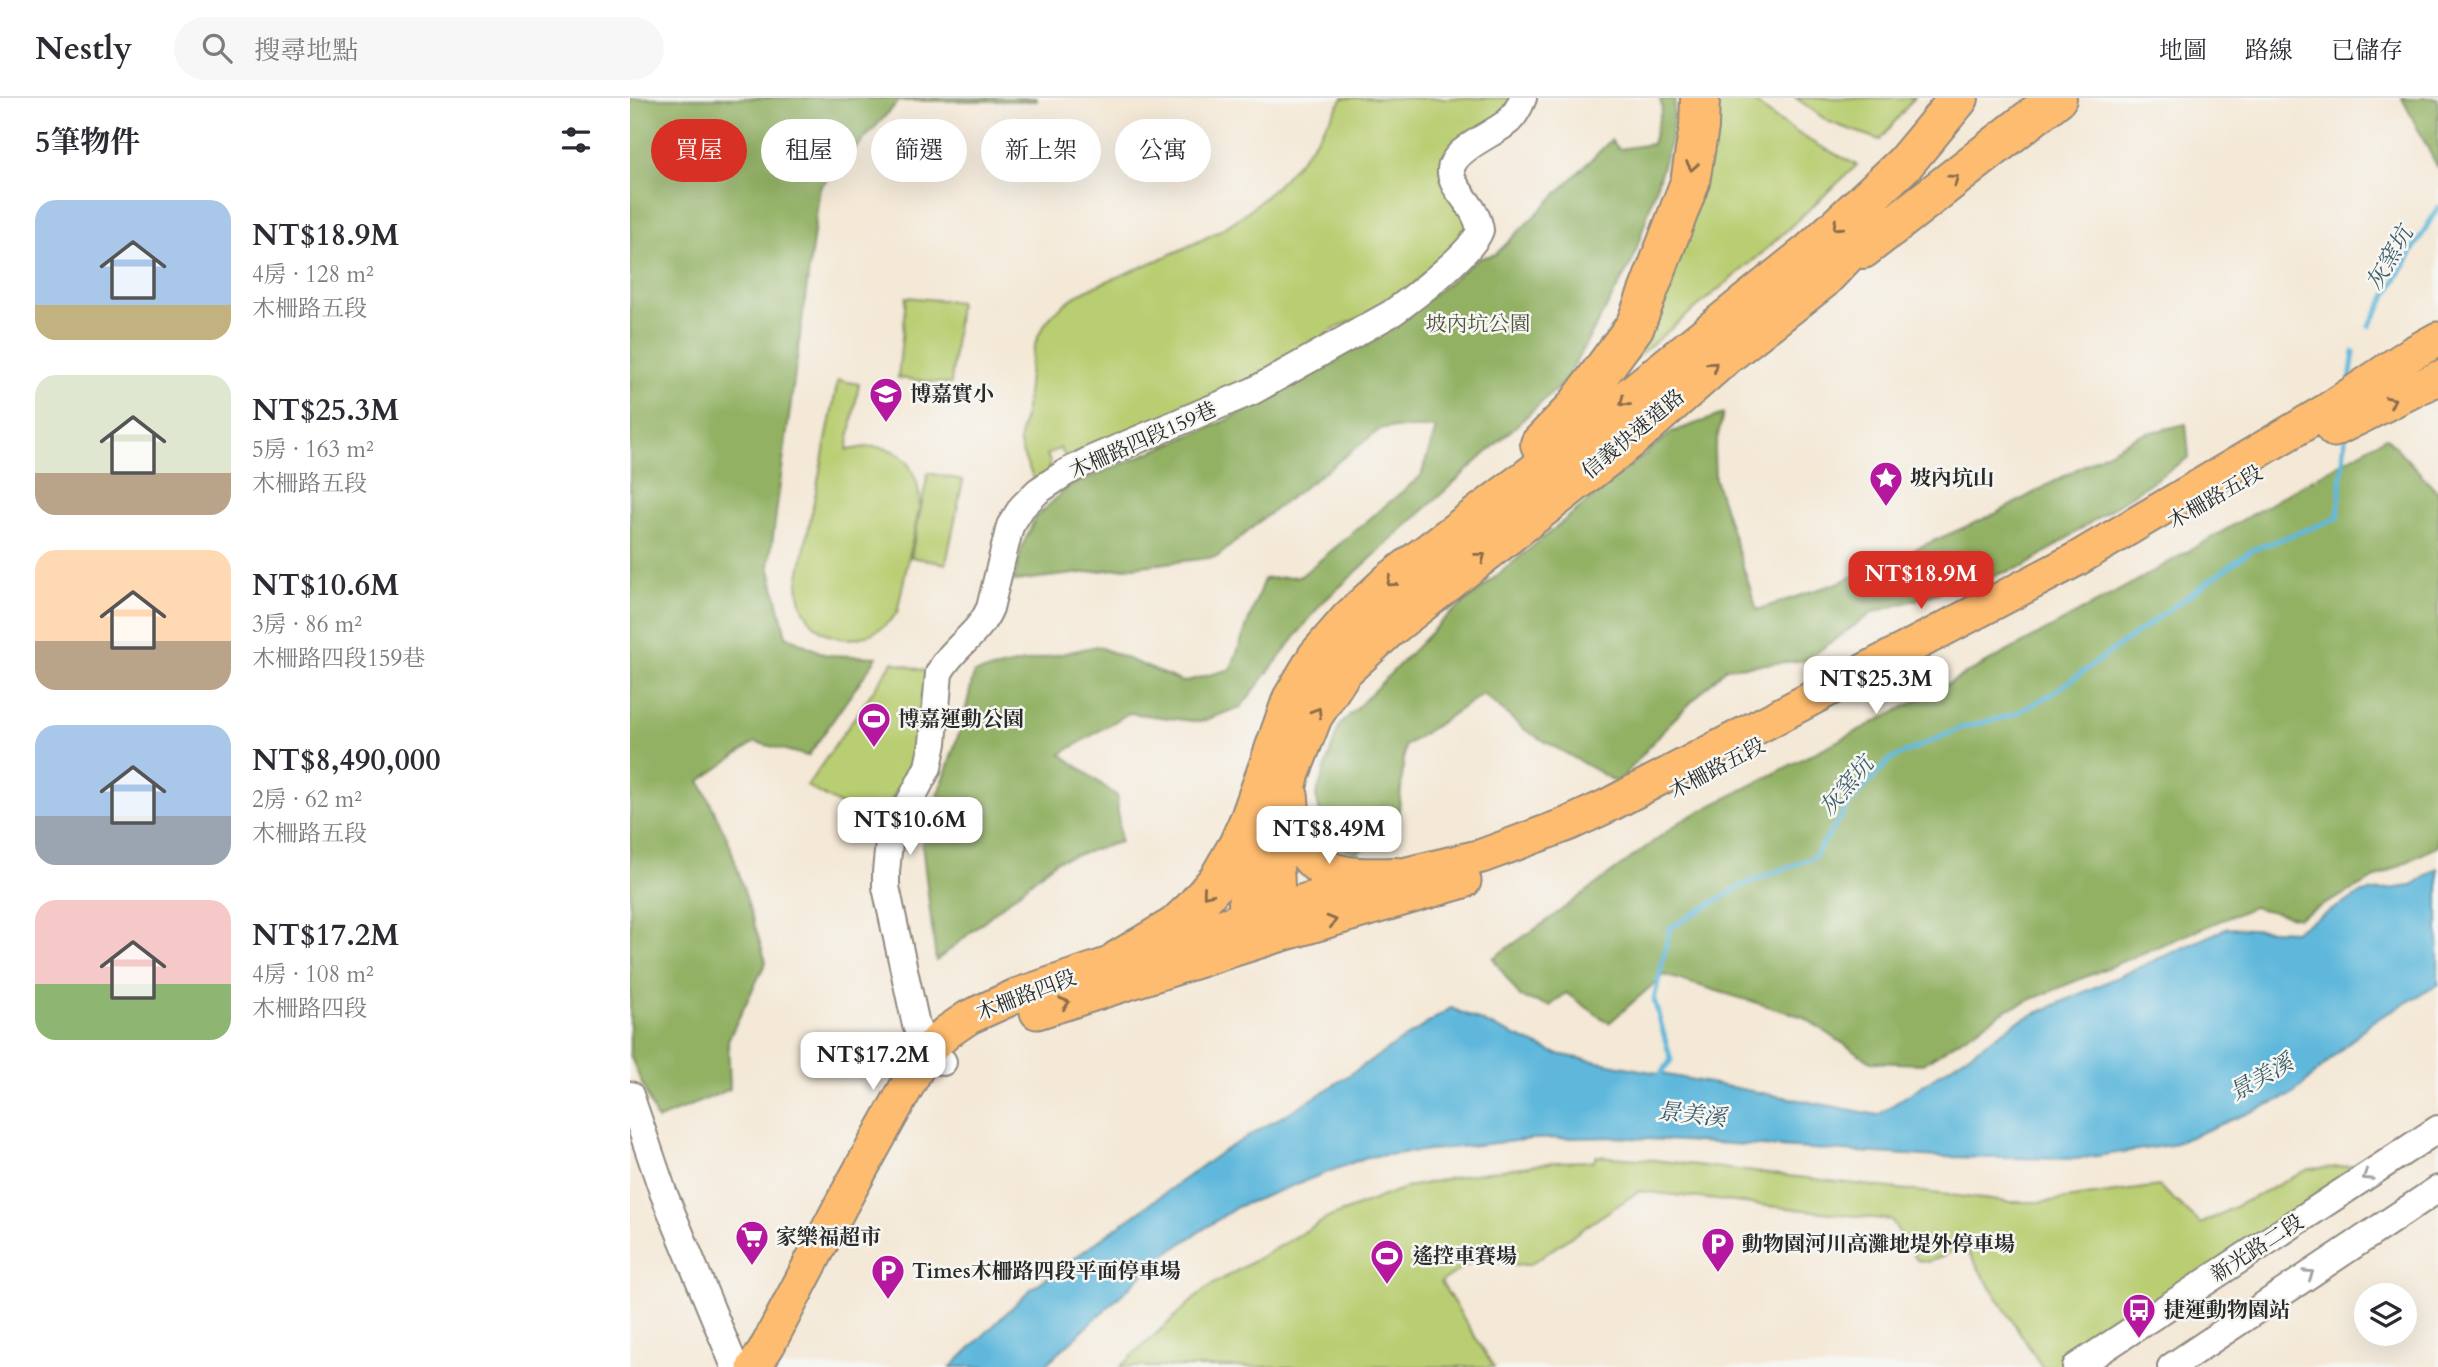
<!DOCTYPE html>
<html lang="zh-TW">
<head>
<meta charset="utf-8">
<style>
  body { margin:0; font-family:Cardo,"Noto Serif TC",serif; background:#f7f7f7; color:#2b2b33; height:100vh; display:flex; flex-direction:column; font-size:26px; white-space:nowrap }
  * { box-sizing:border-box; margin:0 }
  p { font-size:23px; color:#7c7c81 }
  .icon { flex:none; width:38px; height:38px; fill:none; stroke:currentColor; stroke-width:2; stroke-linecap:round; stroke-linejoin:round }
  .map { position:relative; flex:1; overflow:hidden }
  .panel { display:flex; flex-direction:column; background:#fff; width:630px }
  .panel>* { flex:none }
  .top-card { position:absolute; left:21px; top:21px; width:665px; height:63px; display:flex; gap:14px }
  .tools { position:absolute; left:1724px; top:1185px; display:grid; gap:14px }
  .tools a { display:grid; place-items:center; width:63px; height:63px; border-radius:50%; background:#fff; box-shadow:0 7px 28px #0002; font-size:35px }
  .price { position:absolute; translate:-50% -60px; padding:0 16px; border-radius:14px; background:#fff; color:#222; font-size:23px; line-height:46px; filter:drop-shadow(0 2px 4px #0008) }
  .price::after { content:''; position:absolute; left:50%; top:42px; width:21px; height:16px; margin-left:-10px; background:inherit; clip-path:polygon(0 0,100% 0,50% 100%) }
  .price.selected { background:#d93025; color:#fff }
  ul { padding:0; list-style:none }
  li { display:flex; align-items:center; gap:21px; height:175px; padding:0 35px }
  li span { display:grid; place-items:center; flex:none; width:196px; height:140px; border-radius:21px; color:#555 }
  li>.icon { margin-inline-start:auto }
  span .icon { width:84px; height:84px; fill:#fffc; stroke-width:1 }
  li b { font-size:30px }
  h2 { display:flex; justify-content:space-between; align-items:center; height:84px; padding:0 35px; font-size:30px }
  .tag { padding:0 24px; border-radius:32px; background:#fff; box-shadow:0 7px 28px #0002; font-size:24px; line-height:63px }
  .tag.selected { background:#d93025; color:#fff }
  header { display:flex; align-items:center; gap:42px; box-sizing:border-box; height:98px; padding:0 35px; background:#fff; border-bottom:2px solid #e1e1e2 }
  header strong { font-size:33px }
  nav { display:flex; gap:38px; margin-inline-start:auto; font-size:24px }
  .search { width:490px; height:63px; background:#f7f7f7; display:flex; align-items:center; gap:18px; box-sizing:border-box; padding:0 24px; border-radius:38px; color:#7c7c81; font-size:26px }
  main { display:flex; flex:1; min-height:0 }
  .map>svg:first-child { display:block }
  .green { fill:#b9ce72; stroke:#727c4e; stroke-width:2 }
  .forest { fill:#92b164; stroke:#5e6e48; stroke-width:2 }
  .water { fill:#5eb8db; stroke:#447283; stroke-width:2 }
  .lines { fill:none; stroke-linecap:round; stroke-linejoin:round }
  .stream { stroke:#5eb8db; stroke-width:5 }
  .minor-casing { stroke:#908a80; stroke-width:30 }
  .major-casing { stroke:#908a80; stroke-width:37 }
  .highway-casing { stroke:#908a80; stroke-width:42 }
  .minor { stroke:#fff; stroke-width:26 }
  .major { stroke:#febc70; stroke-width:33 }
  .highway { stroke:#febc70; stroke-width:38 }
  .oneway { stroke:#8a6c4a }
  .oneway2 { stroke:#a0a0a0 }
  .labels { text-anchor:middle; stroke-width:5; stroke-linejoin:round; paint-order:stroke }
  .park-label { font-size:21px; fill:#4e543d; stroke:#f6f6f2 }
  .poi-label { font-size:21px; font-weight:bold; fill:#2b2b2b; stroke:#f6f6f2; text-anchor:start }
  .street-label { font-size:21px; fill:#2b2b2b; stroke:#f6f6f2 }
  .water-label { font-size:23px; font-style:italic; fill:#3d5c69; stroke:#f6f6f2 }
</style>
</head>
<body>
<header>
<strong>Nestly</strong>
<div class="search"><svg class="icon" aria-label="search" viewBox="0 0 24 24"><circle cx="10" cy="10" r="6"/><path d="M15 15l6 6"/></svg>搜尋地點</div>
<nav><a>地圖</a><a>路線</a><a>已儲存</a></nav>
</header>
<main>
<section class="panel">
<h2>5筆物件<svg class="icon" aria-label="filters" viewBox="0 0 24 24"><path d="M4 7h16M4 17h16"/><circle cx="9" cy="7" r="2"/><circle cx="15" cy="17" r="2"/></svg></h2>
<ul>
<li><span style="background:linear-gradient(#a9c7e8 75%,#c2b280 0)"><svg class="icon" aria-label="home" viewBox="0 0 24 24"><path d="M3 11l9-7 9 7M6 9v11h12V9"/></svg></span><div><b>NT$18.9M</b><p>4房 · 128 m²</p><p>木柵路五段</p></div></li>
<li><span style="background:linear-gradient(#dfe7d0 70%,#b9a48a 0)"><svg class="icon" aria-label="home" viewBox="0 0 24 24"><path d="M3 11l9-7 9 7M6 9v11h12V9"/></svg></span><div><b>NT$25.3M</b><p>5房 · 163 m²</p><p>木柵路五段</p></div></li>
<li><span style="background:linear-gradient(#ffd9b3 65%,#b9a48a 0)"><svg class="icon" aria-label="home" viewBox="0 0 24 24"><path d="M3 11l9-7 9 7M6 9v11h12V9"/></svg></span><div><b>NT$10.6M</b><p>3房 · 86 m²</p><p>木柵路四段159巷</p></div></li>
<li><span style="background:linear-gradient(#a9c7e8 65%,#9aa5b1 0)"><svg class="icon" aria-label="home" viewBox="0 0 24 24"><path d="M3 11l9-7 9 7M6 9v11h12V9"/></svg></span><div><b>NT$8,490,000</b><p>2房 · 62 m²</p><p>木柵路五段</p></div></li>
<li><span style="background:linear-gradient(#f6c9c9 60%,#8fb573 0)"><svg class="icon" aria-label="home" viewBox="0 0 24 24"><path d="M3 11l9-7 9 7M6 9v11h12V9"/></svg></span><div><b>NT$17.2M</b><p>4房 · 108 m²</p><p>木柵路四段</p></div></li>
</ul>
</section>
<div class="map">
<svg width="1808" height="1269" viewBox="0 0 1808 1269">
  <rect width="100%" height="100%" fill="#f6f6f2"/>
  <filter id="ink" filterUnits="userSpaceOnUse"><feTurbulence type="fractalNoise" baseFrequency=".0143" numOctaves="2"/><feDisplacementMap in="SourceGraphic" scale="14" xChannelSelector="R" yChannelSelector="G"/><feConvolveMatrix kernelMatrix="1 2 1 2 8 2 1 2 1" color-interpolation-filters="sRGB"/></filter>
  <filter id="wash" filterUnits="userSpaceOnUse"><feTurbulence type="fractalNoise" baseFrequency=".00686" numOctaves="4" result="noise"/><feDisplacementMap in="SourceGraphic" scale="28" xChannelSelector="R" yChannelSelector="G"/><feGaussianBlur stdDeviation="1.57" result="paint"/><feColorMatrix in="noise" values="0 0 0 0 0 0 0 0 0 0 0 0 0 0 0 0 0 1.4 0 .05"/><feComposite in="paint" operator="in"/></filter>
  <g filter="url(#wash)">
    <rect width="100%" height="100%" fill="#f4e8d6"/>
    <path class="green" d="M713,0H882L866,24L822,51L839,134L765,204L704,231L669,258L617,286L436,360L430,350L417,357L420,364L419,374L406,386C401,373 392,359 390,346C389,335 395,320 396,309C401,252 401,222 456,192C500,173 547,156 589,133C643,101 681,53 713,0Z
      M1088,0H1120L1144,20L1182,44L1227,67L1131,156L991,272Z
      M1166,0H1284L1250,42L1199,24Z
      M276,199L329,204L321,286L268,280Z
      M208,282L229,286L217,352C226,351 236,348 246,349C277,350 289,379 290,406L267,515C231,560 169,544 168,484Z
      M298,375L333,382L316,466L281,459Z
      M263,564L298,574L292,597L283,658L249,729L177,688Z
      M966,1058L1024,1062L1378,1104H1413L1529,1088L1571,1126L1679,1071L1737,1067L1433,1269H1412L1334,1148L1299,1164L1287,1162L1261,1122L1009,1093L899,1167L875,1166L852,1157L811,1184L864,1269H490L575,1191L700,1119L777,1089L837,1077L925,1064L964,1063Z"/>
    <path class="forest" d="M0,0H407V3H269L190,89L139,468L156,538L196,557L247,559L178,658L125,644L70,683L99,744L136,864L98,942L100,991L27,1022L0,957Z
      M1030,0H1045L1041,42L1003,162L935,283L691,506L611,609L570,624L499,615L431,656L487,698L490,744L426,763L306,863L292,746L333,623L344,575L467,548L553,584L601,571L634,481L671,478L791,378L806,330H752L635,419L587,459L384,483L392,449L405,420L439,388L597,322L771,223L847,161L866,156L981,42L989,51L1022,46L1032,10Z
      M1772,0H1808V70Z
      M1093,316L1084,354L1085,381L1127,512L1210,484L1367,415L1509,337L1556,326L1559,359L1395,468L1242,515L1176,562L1096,570L1037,628L988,685L895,632L853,596L775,648L767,733L727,754L707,750L694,732L686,698L709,628L814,521L1042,334Z
      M1756,339L1808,394V748L1668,820L1623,809L1376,912L1293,966L1241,964L1173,919L1034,877L979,925L936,895L920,908L890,899L863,860L918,822L1051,723L1288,602L1503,485Z"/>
    <path class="water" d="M1808,770V887L1740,925L1662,997L1541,1047L1446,1061L1310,1059L985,1039L903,1041L737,1059L607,1109L533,1158L413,1269H321L400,1192L593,1053L687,998L821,910L927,956L1248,1017L1387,924L1597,830L1664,833L1732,795L1781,788Z"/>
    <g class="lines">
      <path class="stream" d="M1739,228L1808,109
        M1720,282L1724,254
        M1026,982L1041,962L1024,902L1040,830L1113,787L1184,759L1221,704L1261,661L1331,630L1383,617L1422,596L1622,452L1708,420L1715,340"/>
    </g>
  </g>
  <g filter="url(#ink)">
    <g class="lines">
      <defs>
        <path id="minor" d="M313,964L296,954L286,927L256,789V774L259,744L298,669L303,645L309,575C322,549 348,538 360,510L380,428L392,409L408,393L435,375L462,361L623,293L762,215C782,201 844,153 850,132C847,108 822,92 821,75C819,53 860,38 875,26C884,20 889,10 893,0
          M0,997L33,1094L105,1269
          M1446,1269L1808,1031
          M1541,1269L1808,1091"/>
        <path id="major" d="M1704,332L1808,280
          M407,914L636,841L834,783
          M124,1269L138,1247L211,1107L296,954L317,934L339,919L388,897L619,819L719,790L852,758L938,726L977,708L1445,462L1696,313L1781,256L1808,241"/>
        <path id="highway" d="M1233,151L1427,0
          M910,346L944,311L1005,228L1060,84L1069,29L1070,0
          M659,699C659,728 675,766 705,775C725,781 745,779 766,779
          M646,810L644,768L649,724L660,676L683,618L713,572L759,530L1003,339L1095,258L1192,182L1248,123
          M619,819L617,788L623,735
          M488,862L545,828L563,811L588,782L608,747L620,720L662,601L687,559L719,522L761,483L910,371L1180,154L1275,65L1329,0"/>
      </defs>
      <use href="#minor" class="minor-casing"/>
      <use href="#major" class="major-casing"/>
      <use href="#highway" class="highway-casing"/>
      <use href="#minor" class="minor"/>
      <use href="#major" class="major"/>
      <use href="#highway" class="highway"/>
    </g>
    <defs><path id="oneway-chevron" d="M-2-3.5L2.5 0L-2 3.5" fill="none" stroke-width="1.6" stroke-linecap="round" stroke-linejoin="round" transform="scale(1.75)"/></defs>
    <g class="oneway">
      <use href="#oneway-chevron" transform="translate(1062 68) rotate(100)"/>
      <use href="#oneway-chevron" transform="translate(1324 81) rotate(-37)"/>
      <use href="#oneway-chevron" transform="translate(1207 128) rotate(137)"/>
      <use href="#oneway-chevron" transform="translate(1083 268) rotate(-42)"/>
      <use href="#oneway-chevron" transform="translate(1761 303) rotate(-26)"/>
      <use href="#oneway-chevron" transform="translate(994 304) rotate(141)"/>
      <use href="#oneway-chevron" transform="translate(851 459) rotate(-38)"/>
      <use href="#oneway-chevron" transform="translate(761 484) rotate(140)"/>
      <use href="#oneway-chevron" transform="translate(687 614) rotate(-59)"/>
      <use href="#oneway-chevron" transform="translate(577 795) rotate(130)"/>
      <use href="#oneway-chevron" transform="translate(702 823) rotate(-16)"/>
      <use href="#oneway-chevron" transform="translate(435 905) rotate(-17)"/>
    </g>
    <g class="oneway2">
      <use href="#oneway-chevron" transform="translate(1737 1078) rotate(147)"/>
      <use href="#oneway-chevron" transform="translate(1679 1176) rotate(-33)"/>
    </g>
  </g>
  <defs>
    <symbol id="school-pin" viewBox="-11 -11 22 30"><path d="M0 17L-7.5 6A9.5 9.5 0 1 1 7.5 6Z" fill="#b5179e" stroke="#f6f6f2"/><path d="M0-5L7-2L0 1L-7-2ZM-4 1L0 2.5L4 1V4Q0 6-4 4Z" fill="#fff"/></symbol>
    <symbol id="sight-pin" viewBox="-11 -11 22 30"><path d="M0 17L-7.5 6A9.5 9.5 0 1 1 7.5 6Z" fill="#b5179e" stroke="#f6f6f2"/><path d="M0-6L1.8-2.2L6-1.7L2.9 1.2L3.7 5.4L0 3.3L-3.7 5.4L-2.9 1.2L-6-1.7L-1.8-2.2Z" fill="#fff"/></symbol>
    <symbol id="stadium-pin" viewBox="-11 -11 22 30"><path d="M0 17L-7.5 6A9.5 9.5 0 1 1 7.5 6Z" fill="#b5179e" stroke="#f6f6f2"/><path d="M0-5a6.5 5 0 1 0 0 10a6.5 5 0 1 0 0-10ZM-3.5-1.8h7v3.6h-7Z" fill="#fff"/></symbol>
    <symbol id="supermarket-pin" viewBox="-11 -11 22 30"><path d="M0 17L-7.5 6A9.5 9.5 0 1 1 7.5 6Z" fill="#b5179e" stroke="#f6f6f2"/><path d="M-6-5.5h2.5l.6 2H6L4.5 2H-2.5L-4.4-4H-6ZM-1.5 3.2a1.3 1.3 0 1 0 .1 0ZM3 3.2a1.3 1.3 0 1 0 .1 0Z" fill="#fff"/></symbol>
    <symbol id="parking-pin" viewBox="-11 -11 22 30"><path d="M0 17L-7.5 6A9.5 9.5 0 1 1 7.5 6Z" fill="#b5179e" stroke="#f6f6f2"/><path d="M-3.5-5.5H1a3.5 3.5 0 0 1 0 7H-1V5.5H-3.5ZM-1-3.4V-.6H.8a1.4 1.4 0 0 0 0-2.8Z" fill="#fff"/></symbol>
    <symbol id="bus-pin" viewBox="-11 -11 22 30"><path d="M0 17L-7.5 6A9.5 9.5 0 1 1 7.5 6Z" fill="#b5179e" stroke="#f6f6f2"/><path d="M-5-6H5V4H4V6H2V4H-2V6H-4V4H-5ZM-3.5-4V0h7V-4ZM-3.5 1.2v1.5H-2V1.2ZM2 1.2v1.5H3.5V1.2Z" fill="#fff"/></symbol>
  </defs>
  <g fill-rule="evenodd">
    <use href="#school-pin" x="237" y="277" width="38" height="52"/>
    <use href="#sight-pin" x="1237" y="361" width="38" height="52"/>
    <use href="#stadium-pin" x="225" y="602" width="38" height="52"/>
    <use href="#supermarket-pin" x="103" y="1120" width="38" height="52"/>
    <use href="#parking-pin" x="1069" y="1127" width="38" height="52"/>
    <use href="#stadium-pin" x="738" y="1139" width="38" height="52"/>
    <use href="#parking-pin" x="239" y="1154" width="38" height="52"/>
    <use href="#bus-pin" x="1490" y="1193" width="38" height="52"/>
  </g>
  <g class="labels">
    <g class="park-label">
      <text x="848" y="233">坡內坑公園</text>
    </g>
    <g class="poi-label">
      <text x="280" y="303">博嘉實小</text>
      <text x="1280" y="387">坡內坑山</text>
      <text x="268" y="628">博嘉運動公園</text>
      <text x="146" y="1146">家樂福超市</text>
      <text x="1112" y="1153">動物園河川高灘地堤外停車場</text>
      <text x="782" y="1165">遙控車賽場</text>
      <text x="282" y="1180">Times木柵路四段平面停車場</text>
      <text x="1534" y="1219">捷運動物園站</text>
    </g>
    <g class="street-label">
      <text transform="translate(1003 336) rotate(-40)" y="7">信義快速道路</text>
      <text transform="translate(513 342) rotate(-24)" y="7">木柵路四段159巷</text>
      <text transform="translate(1585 399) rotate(-30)" y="7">木柵路五段</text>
      <text transform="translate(1087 670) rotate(-28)" y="7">木柵路五段</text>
      <text transform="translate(396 897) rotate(-21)" y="7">木柵路四段</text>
      <text transform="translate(1627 1150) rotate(-33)" y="7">新光路二段</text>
    </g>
    <g class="water-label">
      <text transform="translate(1759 160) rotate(-60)" y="8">灰窯坑</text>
      <text transform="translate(1216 688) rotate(-50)" y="8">灰窯坑</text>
      <text transform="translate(1631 979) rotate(-30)" y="8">景美溪</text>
      <text transform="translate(1062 1016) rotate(6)" y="8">景美溪</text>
    </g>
  </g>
</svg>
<div class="tools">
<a><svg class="icon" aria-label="layers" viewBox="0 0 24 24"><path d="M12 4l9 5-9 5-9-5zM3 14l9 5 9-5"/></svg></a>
</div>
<b class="price selected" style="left:1291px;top:513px">NT$18.9M</b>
<b class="price" style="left:1246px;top:618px">NT$25.3M</b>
<b class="price" style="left:280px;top:759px">NT$10.6M</b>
<b class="price" style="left:699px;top:768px">NT$8.49M</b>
<b class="price" style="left:243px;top:994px">NT$17.2M</b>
<div class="top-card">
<a class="tag selected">買屋</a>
<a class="tag">租屋</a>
<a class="tag">篩選</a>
<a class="tag">新上架</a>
<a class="tag">公寓</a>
</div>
</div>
</main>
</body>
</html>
